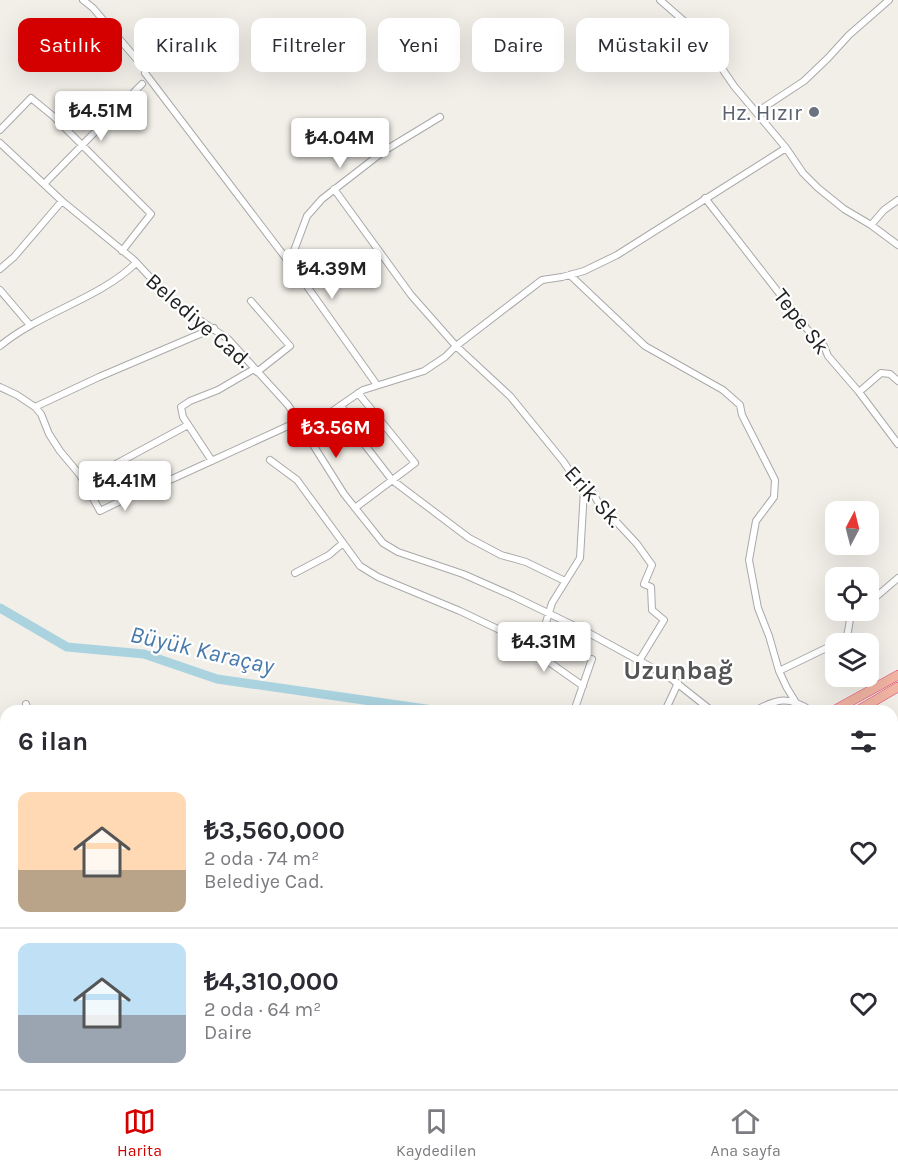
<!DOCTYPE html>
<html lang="tr">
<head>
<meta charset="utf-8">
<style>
  body { margin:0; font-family:Karla,sans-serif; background:#f7f7f7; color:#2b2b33; height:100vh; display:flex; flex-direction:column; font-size:22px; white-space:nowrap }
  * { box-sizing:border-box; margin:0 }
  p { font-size:20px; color:#7c7c81 }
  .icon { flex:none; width:33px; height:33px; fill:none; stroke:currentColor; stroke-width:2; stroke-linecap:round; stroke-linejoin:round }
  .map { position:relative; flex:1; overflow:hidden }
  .sheet { position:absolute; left:0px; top:705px; width:898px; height:384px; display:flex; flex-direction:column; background:#fff; border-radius:18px 18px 0 0; box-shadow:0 6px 24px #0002 }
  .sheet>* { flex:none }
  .guide { position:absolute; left:18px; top:18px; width:862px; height:54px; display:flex; gap:12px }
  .needle { width:39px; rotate:7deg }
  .tools { position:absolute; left:825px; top:501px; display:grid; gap:12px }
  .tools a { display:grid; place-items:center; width:54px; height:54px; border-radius:12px; background:#fff; box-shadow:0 6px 24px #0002; font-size:30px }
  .price { position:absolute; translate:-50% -51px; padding:0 14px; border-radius:6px; background:#fff; color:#222; font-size:20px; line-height:39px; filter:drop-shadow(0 2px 3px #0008) }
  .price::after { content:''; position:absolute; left:50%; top:36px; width:18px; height:14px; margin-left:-9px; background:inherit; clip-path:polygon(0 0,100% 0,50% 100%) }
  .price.selected { background:#d40000; color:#fff }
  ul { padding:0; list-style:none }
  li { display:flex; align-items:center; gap:18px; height:150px; padding:0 18px }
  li+li { border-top:2px solid #e1e1e2 }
  li span { display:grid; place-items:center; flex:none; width:168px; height:120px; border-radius:12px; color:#555 }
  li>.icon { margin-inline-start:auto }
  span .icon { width:72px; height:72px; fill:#fffc; stroke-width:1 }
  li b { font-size:26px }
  h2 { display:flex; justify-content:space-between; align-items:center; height:72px; padding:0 18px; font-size:26px }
  .tag { padding:0 21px; border-radius:12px; background:#fff; box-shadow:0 6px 24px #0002; font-size:21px; line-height:54px }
  .tag.selected { background:#d40000; color:#fff }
  .menu { display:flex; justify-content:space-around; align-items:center; height:84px; border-top:2px solid #e1e1e2; background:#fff; font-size:16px; color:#7c7c81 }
  .menu a { display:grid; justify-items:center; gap:3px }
  .menu .selected { color:#d40000 }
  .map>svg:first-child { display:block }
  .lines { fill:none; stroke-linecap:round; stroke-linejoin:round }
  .river { stroke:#aad3df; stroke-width:9 }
  .minor-casing { stroke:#a9a9a9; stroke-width:8 }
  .tertiary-casing { stroke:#a9a9a9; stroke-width:9 }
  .trunk-casing { stroke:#dc2a67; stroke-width:10 }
  .minor { stroke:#fff; stroke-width:6 }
  .tertiary { stroke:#fff; stroke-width:8 }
  .trunk { stroke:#f2b4a3; stroke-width:9 }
  .worship-dot { fill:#6b7280; stroke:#fff; stroke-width:2 }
  .labels { text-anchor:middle; stroke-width:4.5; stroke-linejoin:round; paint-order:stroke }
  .worship-label { font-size:22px; fill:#5b616d; stroke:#fff; text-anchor:end }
  .street-label { font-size:22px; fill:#222; stroke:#fff }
  .water-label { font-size:24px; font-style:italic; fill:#4a7aab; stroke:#fff }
  .quarter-label { font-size:26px; font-weight:bold; fill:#555; stroke:#fff }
</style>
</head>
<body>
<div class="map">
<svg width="898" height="1089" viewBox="0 0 898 1089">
  <rect width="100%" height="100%" fill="#f2efe9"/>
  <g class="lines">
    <path class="river" d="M0,608L67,647L144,654L217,679L440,711
      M892,1063L898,1066"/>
    <defs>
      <path id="minor" d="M83,0L93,8L139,62
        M660,0L684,21L710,51L734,86L786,148L803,173L818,188L844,209L871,225L898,245
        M145,73L304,282L377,385
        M757,112L804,81L828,58L849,35L889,0
        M0,130L31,98L53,116L151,214L122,251
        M0,143L62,201L134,260L173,302L228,339L288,405L344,494L383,543L398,552L463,574L513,596L587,632L669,677L712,711
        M44,184L142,84
        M334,189L411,295L456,346L510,396L563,461L582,489L592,492L598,502L637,544L652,565L644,584L651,587L652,610L664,620L639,661
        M705,198L807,329L824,346L828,356L859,392L898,444
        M871,225L884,210L898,200
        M289,264L307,216L322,199L384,151L440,117
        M0,269L14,257L62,201
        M570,275L645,346L723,390L740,405L742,415L775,480L774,497L756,521L749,560L758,608L769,636L779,671L787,688L795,701
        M0,290L29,324
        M251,301L290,346L257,372
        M0,346C41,312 99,299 136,263
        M0,387L17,395L35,407L41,414L49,434L60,451L80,475L100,511L145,489L172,479L299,421
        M859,392L881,373L890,374L898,381
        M341,405L365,445L392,480L469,538L501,555L526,562L565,581
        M35,407L99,377L214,328
        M305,430L363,390L424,371L445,357L456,346L542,280L562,277L584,271L617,255L786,148
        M270,460L297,480L360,566L378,577L460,611L527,643L539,645L552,603L580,558L584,490
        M212,461L183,417L181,407L190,401L218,390L254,369
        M103,471L188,425
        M355,508L415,463L358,393
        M295,573L329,555L343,543
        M868,601L877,596L898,578
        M539,645V655L583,686
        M779,671L845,639C851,630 847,619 854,610
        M26,704L28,711
        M137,711H143
        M574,711L592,659
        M665,711L678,683
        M755,711C777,698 790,696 811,711
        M892,754L898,749
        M0,803L6,810
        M892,934L898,928
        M0,1003L6,1002
        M0,1066L6,1068
        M35,1083L42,1089
        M723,1083L727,1089
        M892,1083L898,1087
        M203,1089L207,1083
        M863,1089L869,1083"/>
      <path id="tertiary" d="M0,825L6,823
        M0,869L6,874
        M424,1083L440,1089
        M567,1083L568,1089
        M604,1083L612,1089"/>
      <path id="trunk" d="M833,711L898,675
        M857,711L898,687
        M486,1089L489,1083
        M500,1089L502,1083"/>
    </defs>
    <use href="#minor" class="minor-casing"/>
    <use href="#tertiary" class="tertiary-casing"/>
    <use href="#trunk" class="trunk-casing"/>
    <use href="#minor" class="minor"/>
    <use href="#tertiary" class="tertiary"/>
    <use href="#trunk" class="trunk"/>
  </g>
  <circle class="worship-dot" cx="814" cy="112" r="6"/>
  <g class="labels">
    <g class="worship-label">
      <text x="802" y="120">Hz. Hızır</text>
    </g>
    <g class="street-label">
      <text transform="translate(199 320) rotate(41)" y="8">Belediye Cad.</text>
      <text transform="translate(802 321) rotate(52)" y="8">Tepe Sk</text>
      <text transform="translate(594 496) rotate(48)" y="8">Erik Sk.</text>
    </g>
    <g class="water-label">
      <text transform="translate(202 650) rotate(13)" y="8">Büyük Karaçay</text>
    </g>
    <g class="quarter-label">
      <text x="678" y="679">Uzunbağ</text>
    </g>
  </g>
</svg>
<div class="tools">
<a><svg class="needle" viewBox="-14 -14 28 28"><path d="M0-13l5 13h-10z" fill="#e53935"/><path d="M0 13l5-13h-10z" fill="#7c7c81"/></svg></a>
<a><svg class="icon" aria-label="locate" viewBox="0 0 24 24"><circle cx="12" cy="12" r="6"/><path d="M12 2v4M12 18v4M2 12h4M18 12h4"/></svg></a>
<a><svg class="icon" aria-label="layers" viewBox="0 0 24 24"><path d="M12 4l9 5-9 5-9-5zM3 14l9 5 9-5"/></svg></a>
</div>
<b class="price" style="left:101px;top:142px">₺4.51M</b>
<b class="price" style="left:340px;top:169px">₺4.04M</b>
<b class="price" style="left:332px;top:300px">₺4.39M</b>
<b class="price selected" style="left:336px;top:459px">₺3.56M</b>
<b class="price" style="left:125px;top:512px">₺4.41M</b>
<b class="price" style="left:544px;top:673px">₺4.31M</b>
<div class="guide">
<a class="tag selected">Satılık</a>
<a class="tag">Kiralık</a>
<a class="tag">Filtreler</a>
<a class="tag">Yeni</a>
<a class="tag">Daire</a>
<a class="tag">Müstakil ev</a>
</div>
<section class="sheet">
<h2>6 ilan<svg class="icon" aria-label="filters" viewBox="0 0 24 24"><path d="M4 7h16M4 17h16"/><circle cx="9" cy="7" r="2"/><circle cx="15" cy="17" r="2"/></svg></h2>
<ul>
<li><span style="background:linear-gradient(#ffd9b3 65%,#b9a48a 0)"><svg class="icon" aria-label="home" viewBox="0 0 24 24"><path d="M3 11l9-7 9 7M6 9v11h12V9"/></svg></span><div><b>₺3,560,000</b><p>2 oda · 74 m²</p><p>Belediye Cad.</p></div><svg class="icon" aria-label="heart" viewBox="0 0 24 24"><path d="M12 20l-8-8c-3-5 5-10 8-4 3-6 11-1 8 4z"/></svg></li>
<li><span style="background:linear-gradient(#bfe0f5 60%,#9aa5b1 0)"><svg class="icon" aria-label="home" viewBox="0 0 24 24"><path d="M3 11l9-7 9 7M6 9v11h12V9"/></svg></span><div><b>₺4,310,000</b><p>2 oda · 64 m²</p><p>Daire</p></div><svg class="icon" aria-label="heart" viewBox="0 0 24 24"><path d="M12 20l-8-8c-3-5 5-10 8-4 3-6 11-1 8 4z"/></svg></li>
</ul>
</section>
</div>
<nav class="menu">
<a class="selected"><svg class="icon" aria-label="map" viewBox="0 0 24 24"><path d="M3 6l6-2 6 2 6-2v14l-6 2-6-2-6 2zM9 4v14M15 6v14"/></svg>Harita</a>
<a><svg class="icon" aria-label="saved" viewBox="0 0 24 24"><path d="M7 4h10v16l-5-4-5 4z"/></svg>Kaydedilen</a>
<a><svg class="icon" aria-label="home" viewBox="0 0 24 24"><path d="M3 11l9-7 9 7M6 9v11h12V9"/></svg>Ana sayfa</a>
</nav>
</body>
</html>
